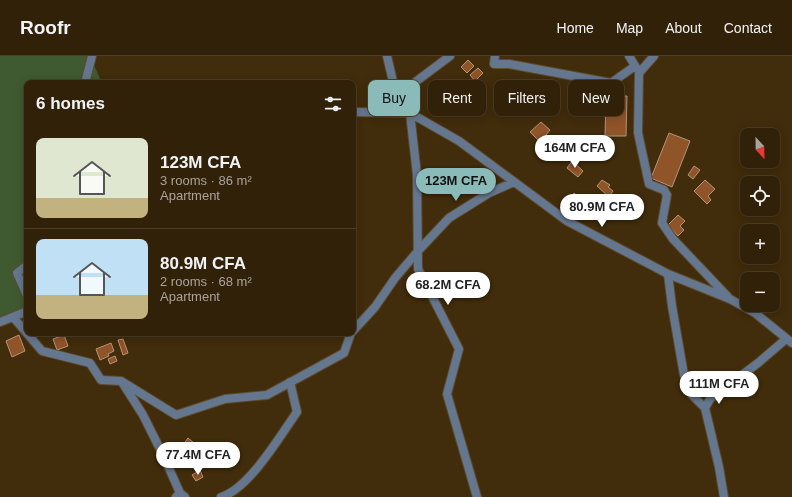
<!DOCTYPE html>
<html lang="en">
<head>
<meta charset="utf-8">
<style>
  body { margin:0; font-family:Arial,sans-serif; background:#392912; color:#f1f3f6; height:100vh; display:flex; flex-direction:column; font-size:15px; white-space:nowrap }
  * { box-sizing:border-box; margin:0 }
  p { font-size:13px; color:#a8a39c }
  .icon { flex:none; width:22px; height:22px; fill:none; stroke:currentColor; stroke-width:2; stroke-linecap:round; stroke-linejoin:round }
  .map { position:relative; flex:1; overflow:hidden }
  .drawer { position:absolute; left:24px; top:24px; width:332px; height:256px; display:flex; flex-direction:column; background:#312108; border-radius:8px; box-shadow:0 2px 10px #0003,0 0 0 1px #4c3e29 }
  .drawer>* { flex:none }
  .banner { position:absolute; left:368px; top:24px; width:364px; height:36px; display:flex; gap:8px }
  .needle { width:26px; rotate:158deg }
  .buttons { position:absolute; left:740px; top:72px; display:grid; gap:8px }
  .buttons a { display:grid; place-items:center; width:40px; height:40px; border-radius:8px; background:#312108; box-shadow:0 2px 10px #0003,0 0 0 1px #4c3e29; font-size:20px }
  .price { position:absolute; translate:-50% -34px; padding:0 9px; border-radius:14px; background:#fff; color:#222; font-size:13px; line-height:26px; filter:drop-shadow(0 1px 2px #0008) }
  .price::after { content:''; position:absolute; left:50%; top:24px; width:12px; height:9px; margin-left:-6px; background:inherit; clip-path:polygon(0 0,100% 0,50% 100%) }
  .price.active { background:#8bbbb9; color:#111 }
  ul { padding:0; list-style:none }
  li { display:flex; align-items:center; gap:12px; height:100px; padding:0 12px }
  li+li { border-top:1px solid #4c3e29 }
  li span { display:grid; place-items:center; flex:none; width:112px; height:80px; border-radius:8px; color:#555 }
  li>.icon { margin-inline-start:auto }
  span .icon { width:48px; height:48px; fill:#fffc; stroke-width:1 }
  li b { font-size:17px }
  h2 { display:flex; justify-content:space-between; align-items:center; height:48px; padding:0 12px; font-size:17px }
  .tag { padding:0 14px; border-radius:8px; background:#312108; box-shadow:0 2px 10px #0003,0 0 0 1px #4c3e29; font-size:14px; line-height:36px }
  .tag.active { background:#8bbbb9; color:#111 }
  header { display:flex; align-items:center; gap:24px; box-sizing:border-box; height:56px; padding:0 20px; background:#312108; border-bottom:1px solid #4c3e29 }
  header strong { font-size:19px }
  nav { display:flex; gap:22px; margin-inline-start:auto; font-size:14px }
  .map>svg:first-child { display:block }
  .green { fill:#3f5930 }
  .building { fill:#8f5428; stroke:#b7937b }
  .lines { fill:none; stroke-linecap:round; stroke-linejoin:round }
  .street-casing { stroke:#5e4a2c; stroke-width:10 }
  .street { stroke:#64778f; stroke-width:8 }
</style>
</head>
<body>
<header>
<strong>Roofr</strong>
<nav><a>Home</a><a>Map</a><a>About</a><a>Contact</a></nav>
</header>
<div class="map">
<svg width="792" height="441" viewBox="0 0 792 441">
  <rect width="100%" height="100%" fill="#412c0b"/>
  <path class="green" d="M0,0H90L102,27H27V209L17,217L27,240V255L0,266Z"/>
  <path class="building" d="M468,4L474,10L467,17L461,11Z
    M478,12L483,17L475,25L470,19Z
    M575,33H585L584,47H574Z
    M606,40H627L626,80H605Z
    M541,66L550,74L546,79L552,86L546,92L530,76Z
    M669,77L690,85L672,131L651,122Z
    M572,105L583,115L578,121L567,112Z
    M694,110L700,114L693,123L688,119Z
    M602,124L610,129L608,131L613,135L609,141L597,130Z
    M705,124L715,133L708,140L711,144L707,148L694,135Z
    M574,137L588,149L576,162L562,150Z
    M678,159L685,165L680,170L684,174L678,180L668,169Z
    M19,279L25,295L12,301L6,285Z
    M64,279L68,290L57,294L53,283Z
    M123,283L128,297L123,299L118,284Z
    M111,287L114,295L108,298L109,300L100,304L96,293Z
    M115,300L117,305L110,308L108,303Z
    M188,382L194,387L188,394L183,389Z
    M200,414L203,421L196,425L192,419Z"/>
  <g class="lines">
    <defs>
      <path id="street" d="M387,0L395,34L410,57L459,85L567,165L668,218L730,243L755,257L792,287
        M495,0L494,8H509L611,27L635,10
        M629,0L637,13
        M654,0L639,17L638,77L649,128L664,134L667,139L662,167L673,183L728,241
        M85,27L92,0
        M398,39L450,0
        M353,56L410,57
        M410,57L417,119L418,213L459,293L447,338L477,441
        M27,209L17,217L27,240
        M668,218L672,250L684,319L692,339L705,352
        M13,261L42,295L90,307L101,324L121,325L176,359L225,343L267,339L344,297L351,277
        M0,266L20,258L27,255
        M353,275L375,251L395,222L418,195L449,162L489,137L514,126
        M122,326L143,359L164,401L180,437
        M176,441L180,437L185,441
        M221,441C249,433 280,380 297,356L290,326
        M724,441L719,411L705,352L710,343L758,307L786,283"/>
    </defs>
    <use href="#street" class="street-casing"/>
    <use href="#street" class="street"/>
  </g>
</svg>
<div class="buttons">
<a><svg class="needle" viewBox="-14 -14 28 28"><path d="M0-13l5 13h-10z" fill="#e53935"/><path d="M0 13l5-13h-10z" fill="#a8a39c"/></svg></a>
<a><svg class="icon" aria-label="locate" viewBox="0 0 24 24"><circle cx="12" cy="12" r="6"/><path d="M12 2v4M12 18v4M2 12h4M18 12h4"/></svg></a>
<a>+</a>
<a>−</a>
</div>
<b class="price" style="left:575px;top:113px">164M CFA</b>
<b class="price active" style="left:456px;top:146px">123M CFA</b>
<b class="price" style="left:602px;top:172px">80.9M CFA</b>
<b class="price" style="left:448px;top:250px">68.2M CFA</b>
<b class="price" style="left:719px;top:349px">111M CFA</b>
<b class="price" style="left:198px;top:420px">77.4M CFA</b>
<div class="banner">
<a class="tag active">Buy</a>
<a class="tag">Rent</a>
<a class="tag">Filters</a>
<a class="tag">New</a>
</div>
<section class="drawer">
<h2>6 homes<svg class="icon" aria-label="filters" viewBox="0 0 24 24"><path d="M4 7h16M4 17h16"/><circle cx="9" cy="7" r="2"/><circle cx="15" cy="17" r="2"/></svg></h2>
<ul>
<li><span style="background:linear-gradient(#dfe7d0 75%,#c2b280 0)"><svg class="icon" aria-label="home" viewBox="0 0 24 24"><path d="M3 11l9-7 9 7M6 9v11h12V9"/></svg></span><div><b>123M CFA</b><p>3 rooms · 86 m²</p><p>Apartment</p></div></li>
<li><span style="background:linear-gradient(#bfe0f5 70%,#c2b280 0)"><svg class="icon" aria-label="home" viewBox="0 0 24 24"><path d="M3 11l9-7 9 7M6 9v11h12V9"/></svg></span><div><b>80.9M CFA</b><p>2 rooms · 68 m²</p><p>Apartment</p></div></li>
</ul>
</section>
</div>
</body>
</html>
